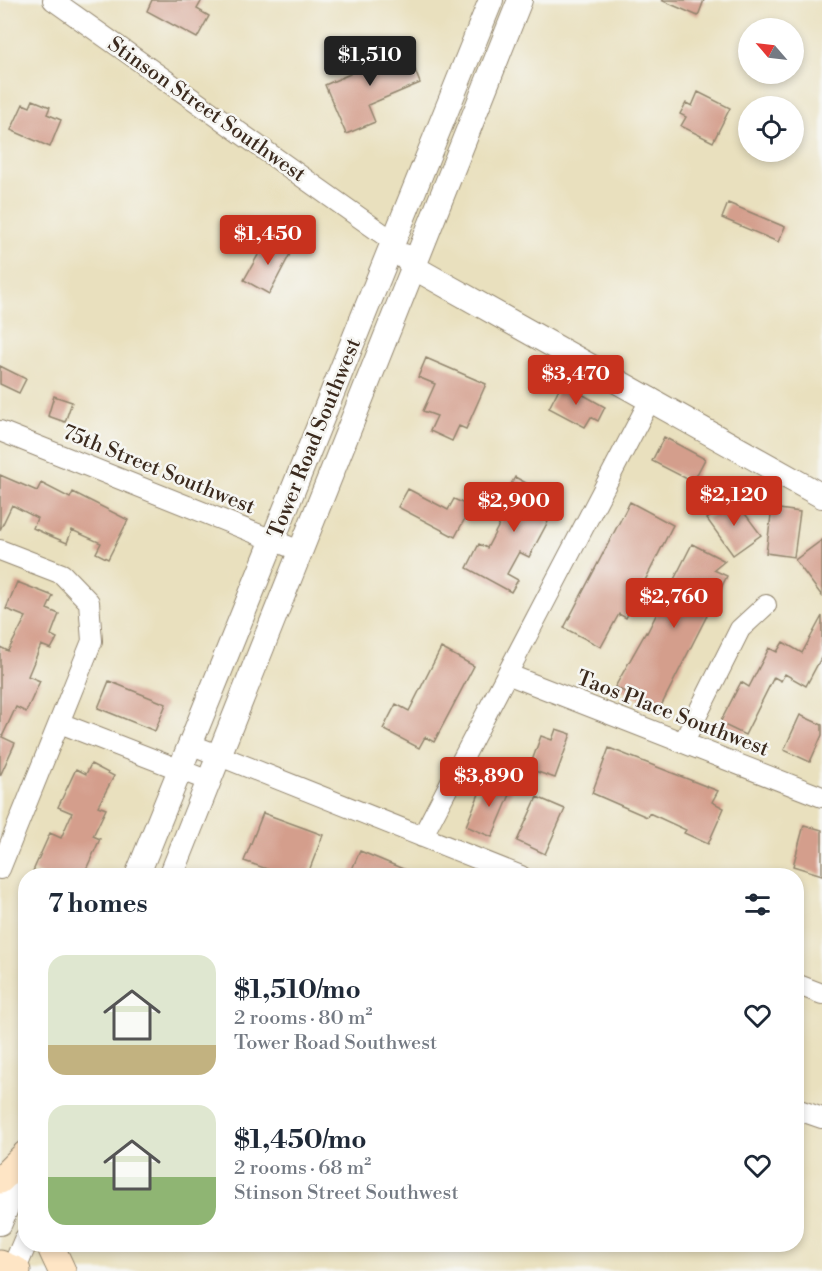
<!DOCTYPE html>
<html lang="en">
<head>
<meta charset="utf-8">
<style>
  body { margin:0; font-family:"Libre Bodoni",serif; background:#f6f6f7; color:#1f2937; height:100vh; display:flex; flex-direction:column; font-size:22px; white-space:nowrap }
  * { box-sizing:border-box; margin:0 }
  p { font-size:20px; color:#747a83 }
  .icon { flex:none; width:33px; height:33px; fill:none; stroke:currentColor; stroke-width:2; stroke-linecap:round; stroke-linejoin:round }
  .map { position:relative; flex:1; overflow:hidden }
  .sheet { position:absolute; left:18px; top:868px; width:786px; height:384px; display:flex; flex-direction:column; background:#fff; border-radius:24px; box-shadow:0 3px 9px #0003 }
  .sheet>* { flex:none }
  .needle { width:39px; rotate:298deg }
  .fabs { position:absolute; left:738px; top:18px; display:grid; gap:12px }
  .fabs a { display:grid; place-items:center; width:66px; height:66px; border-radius:50%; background:#fff; box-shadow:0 3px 9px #0003; font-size:30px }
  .price { position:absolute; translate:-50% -51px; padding:0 14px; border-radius:6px; background:#c8321e; color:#fff; font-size:20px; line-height:39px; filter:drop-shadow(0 2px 3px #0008) }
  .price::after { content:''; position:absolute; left:50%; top:36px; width:18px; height:14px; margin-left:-9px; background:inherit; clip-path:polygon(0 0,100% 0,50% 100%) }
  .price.active { background:#222; color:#fff }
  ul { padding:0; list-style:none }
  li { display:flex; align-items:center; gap:18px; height:150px; padding:0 30px }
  li span { display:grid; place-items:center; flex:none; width:168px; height:120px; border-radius:18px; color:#555 }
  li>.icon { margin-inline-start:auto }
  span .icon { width:72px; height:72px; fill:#fffc; stroke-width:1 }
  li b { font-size:26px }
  h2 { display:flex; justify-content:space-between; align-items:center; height:72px; padding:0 30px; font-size:26px }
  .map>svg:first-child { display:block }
  .building { fill:#d49e8c }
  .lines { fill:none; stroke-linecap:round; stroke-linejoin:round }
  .minor-casing { stroke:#92856e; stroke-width:22 }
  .tertiary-casing { stroke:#92856e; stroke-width:26 }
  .secondary-casing { stroke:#92856e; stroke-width:29 }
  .minor { stroke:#fff; stroke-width:20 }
  .tertiary { stroke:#fff; stroke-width:24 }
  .secondary { stroke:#fee5c5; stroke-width:27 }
  .labels { text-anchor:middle; stroke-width:5; stroke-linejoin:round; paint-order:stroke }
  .street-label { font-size:21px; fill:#3b2a1e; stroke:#f6f6f2 }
</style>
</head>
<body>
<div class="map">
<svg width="822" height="1271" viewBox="0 0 822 1271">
  <rect width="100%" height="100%" fill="#f6f6f2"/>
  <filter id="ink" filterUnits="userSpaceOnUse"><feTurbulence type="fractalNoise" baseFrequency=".0167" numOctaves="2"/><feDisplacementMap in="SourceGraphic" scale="12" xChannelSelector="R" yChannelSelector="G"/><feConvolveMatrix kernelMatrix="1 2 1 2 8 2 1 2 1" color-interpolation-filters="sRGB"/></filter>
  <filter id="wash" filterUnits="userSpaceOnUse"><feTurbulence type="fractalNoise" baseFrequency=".008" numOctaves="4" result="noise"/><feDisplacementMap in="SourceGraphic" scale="24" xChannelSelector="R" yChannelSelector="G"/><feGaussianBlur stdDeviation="1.35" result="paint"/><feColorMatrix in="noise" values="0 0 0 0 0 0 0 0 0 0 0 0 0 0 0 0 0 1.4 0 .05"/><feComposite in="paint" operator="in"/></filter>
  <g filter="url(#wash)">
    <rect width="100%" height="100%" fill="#e9e0be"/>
    <g id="blocks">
      <path class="building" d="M152,0H202L197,9L209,16L197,38L147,11Z
        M661,0H704L698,16Z
        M395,46L401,61L410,57L420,83L368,105L375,122L346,134L325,85L350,74L347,67Z
        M698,92L730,108L713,142L681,126L686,117L680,114L686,103L692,106Z
        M33,100L50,107L47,114L61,120L50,147L11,130L23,104L30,107Z
        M728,203L785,227L778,242L722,218Z
        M267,239L291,252L269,294L244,280Z
        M426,358L486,384L466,429L459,426L452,441L430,431L437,416L423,411L435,384L418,377Z
        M0,366L26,379L19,393L0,384Z
        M562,383L605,407L598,421L591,417L585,427L549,408Z
        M54,396L72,402L65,422L48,416Z
        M664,437L705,459L693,482L652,461Z
        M0,475L37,491L41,483L70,498L73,492L128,520L108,559L96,553L101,543L72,530L67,543L46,534L33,528L37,518L12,505L0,530Z
        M515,477L559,501L529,557L519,552L507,574L518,580L511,592L467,568L479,544L487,548L509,506L501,502Z
        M408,489L448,510L454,499L471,507L455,537L398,507Z
        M734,499L761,535L733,555L707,519Z
        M630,502L673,525L626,618L619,614L601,647L564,628Z
        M772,508L800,512L794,557L766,553Z
        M822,540V596L795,560Z
        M692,544L725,561L714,570L727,576L659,710L615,687L646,632L647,633Z
        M17,582L53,596L47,609L59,614L51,635L57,638L51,649L41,645L28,676L40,681L26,712L16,707L2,737L15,743L0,776V647L8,651L26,617L6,609Z
        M822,616V656L806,686L785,674L781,681L774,677L745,735L720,723L741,682L749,687L769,648L777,652L783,642L802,653Z
        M441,648L474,666L434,742L425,737L419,748L383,729L396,704L409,711Z
        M109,681L166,704L155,731L98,708Z
        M800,715L822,725V735L810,762L784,750Z
        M556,729L571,734L555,778L529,769L541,736L552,740Z
        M609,748L718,791L712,802L724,808L708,844L684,833L686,830L649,813L647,817L592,793Z
        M91,764L114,776L98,806L106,809L93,836L100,839L83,876H45L33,871L50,833L61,838L72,813L58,807L76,769L86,774Z
        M485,779L512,790L492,837L466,826Z
        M537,797L565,809L545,854L517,841Z
        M263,813L323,835L307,876H287L244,861Z
        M804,825L822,830V875L793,866Z
        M360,851L420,876H349Z"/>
    </g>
  </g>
  <g filter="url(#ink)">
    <use href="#blocks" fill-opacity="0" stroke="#92856e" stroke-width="1.5"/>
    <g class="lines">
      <defs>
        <path id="minor" d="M53,0L394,242
          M0,431L300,551
          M0,550L62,574L89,602L92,641L0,869
          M507,674L822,797
          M60,723L209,781
          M683,743L740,629L766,605
          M190,744L521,876
          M422,837L651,398
          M796,984L822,994
          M796,1109L822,1118"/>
        <path id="tertiary" d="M404,256L413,267L822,496
          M137,876L491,0
          M171,876L520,0
          M0,1223L26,1158
          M13,1271L26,1240"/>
        <path id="secondary" d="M0,1180L26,1154
          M50,1245L62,1271
          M0,1264L17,1271"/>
      </defs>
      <use href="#minor" class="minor-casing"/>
      <use href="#tertiary" class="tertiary-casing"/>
      <use href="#secondary" class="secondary-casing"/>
      <use href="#minor" class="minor"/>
      <use href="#tertiary" class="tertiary"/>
      <use href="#secondary" class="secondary"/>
    </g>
  </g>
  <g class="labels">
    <g class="street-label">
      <text transform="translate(207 109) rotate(35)" y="7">Stinson Street Southwest</text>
      <text transform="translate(314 438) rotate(-68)" y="7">Tower Road Southwest</text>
      <text transform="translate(159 469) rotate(22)" y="7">75th Street Southwest</text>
      <text transform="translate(673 713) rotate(21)" y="7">Taos Place Southwest</text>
    </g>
  </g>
</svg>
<div class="fabs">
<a><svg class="needle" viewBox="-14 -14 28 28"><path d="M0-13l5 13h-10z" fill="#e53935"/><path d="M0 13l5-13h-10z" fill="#747a83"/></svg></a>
<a><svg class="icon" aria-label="locate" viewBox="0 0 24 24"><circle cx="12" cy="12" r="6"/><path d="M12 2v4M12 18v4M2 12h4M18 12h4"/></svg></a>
</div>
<b class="price active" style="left:370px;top:87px">$1,510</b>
<b class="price" style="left:268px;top:266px">$1,450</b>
<b class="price" style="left:576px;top:406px">$3,470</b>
<b class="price" style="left:734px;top:527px">$2,120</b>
<b class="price" style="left:514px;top:533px">$2,900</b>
<b class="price" style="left:674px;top:629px">$2,760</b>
<b class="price" style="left:489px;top:808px">$3,890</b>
<section class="sheet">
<h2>7 homes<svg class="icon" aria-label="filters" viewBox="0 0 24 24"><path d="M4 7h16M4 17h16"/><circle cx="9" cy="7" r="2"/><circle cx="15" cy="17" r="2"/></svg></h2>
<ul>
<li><span style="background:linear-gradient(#dfe7d0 75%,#c2b280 0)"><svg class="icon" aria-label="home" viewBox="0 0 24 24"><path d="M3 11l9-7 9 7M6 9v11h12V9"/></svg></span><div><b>$1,510/mo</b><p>2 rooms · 80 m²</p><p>Tower Road Southwest</p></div><svg class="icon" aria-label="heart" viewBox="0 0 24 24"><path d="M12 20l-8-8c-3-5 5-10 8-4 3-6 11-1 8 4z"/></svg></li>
<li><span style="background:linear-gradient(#dfe7d0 60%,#8fb573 0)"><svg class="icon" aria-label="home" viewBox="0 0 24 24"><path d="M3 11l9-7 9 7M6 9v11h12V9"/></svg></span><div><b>$1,450/mo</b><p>2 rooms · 68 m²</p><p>Stinson Street Southwest</p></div><svg class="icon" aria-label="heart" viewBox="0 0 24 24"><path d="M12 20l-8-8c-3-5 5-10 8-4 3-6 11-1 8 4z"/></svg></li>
</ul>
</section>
</div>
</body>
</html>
